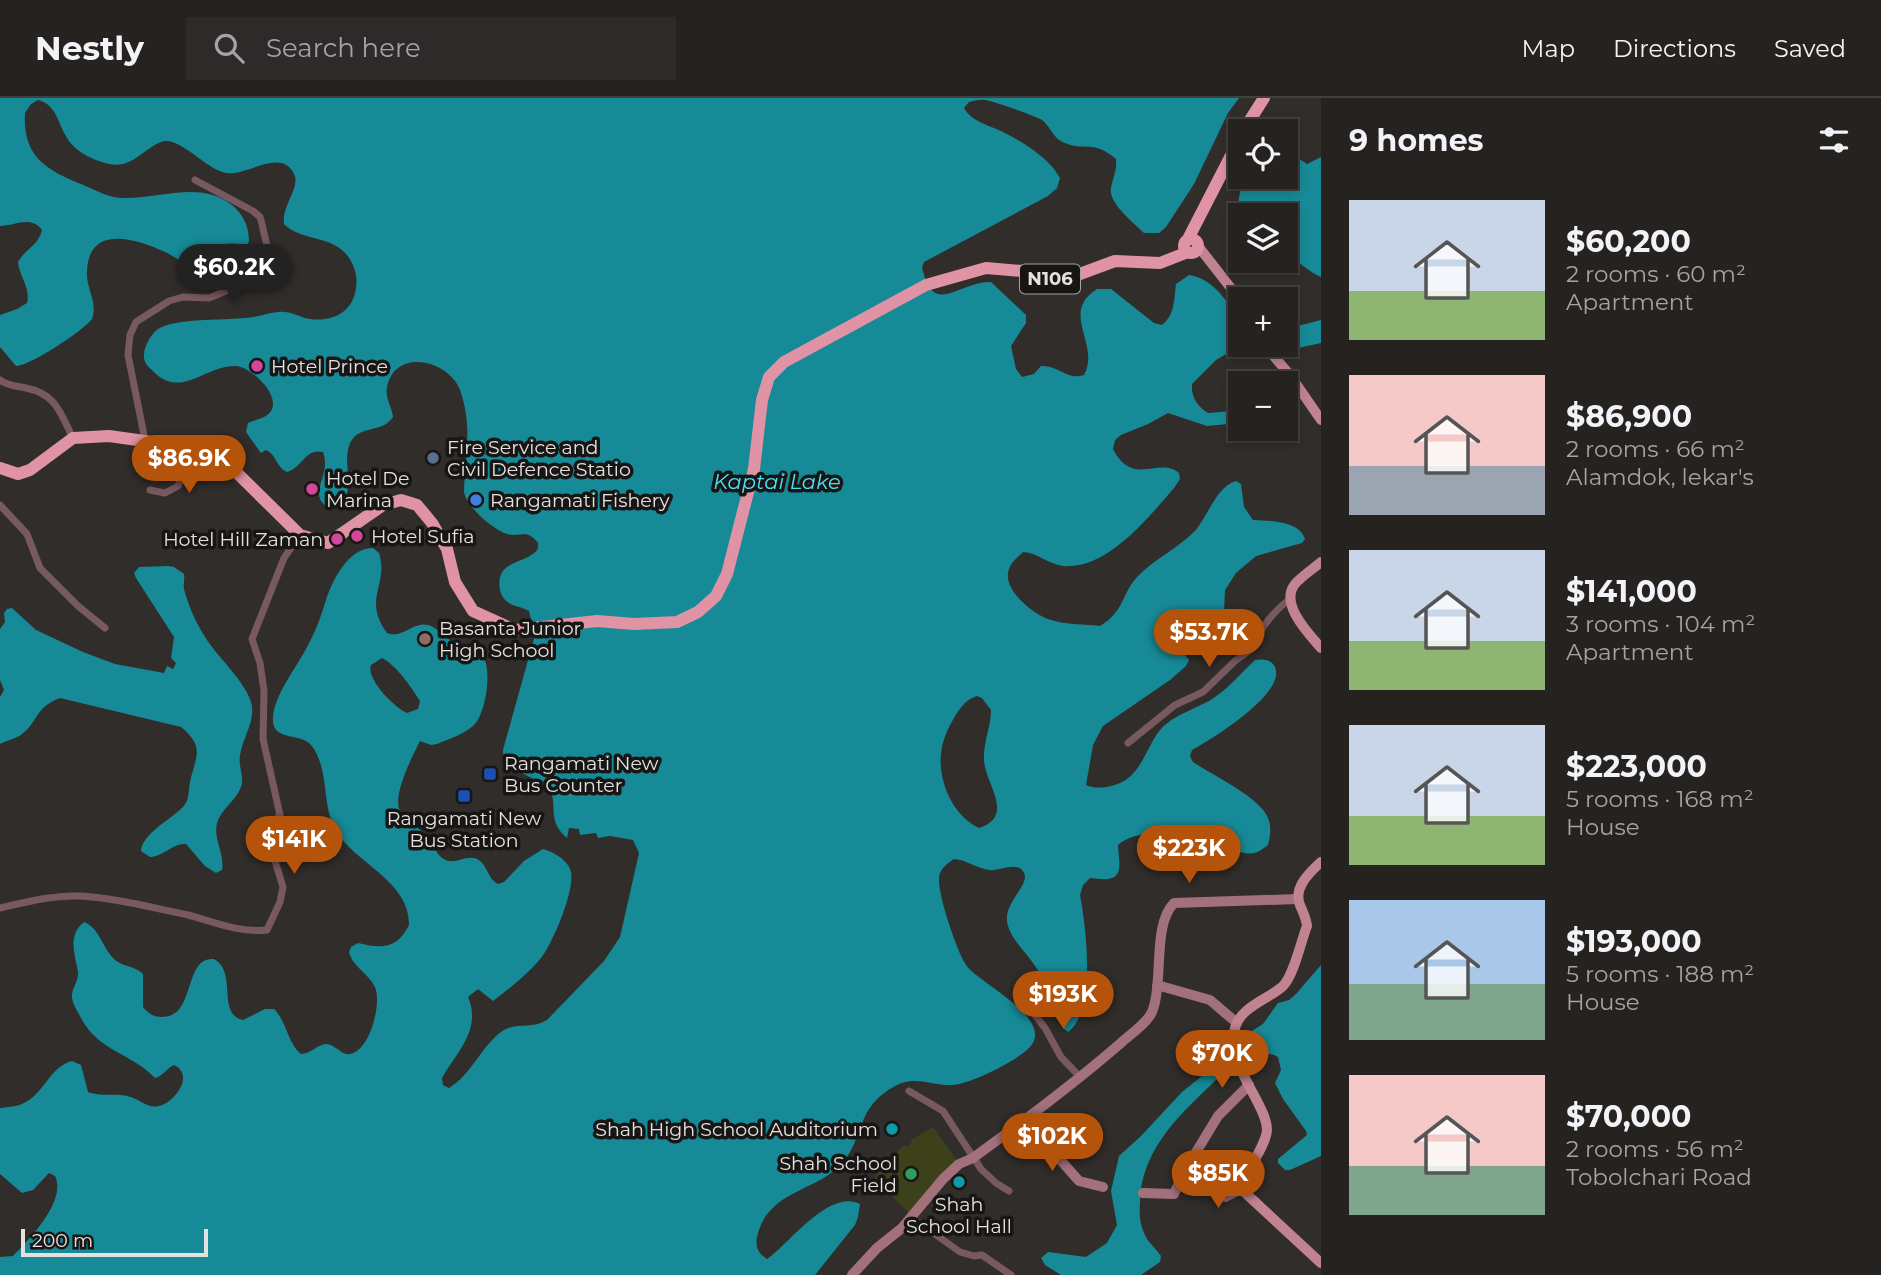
<!DOCTYPE html>
<html lang="en">
<head>
<meta charset="utf-8">
<style>
  body { margin:0; font-family:Montserrat,sans-serif; background:#2d2a29; color:#f1f3f6; height:100vh; display:flex; flex-direction:column; font-size:26px; white-space:nowrap }
  * { box-sizing:border-box; margin:0 }
  p { font-size:23px; color:#a3a4a5 }
  .icon { flex:none; width:38px; height:38px; fill:none; stroke:currentColor; stroke-width:2; stroke-linecap:round; stroke-linejoin:round }
  .map { position:relative; flex:1; overflow:hidden }
  .panel { display:flex; flex-direction:column; background:#252220; width:560px }
  .panel>* { flex:none }
  .tools { position:absolute; left:1228px; top:21px; display:grid; gap:14px }
  .tools a { display:grid; place-items:center; width:70px; height:70px; border-radius:0px; background:#252220; box-shadow:0 4px 10px #0003,0 0 0 2px #423f3e; font-size:35px }
  .scale { position:absolute; left:21px; bottom:18px; width:187px; box-sizing:border-box; padding-left:7px; border:4px solid #e4e1df; border-top:0; font-size:19px; line-height:24px; white-space:nowrap; color:#e4e1df; -webkit-text-stroke:5px #181614; paint-order:stroke }
  .price { position:absolute; translate:-50% -60px; padding:0 16px; border-radius:24px; background:#b45309; color:#fff; font-size:23px; line-height:46px; filter:drop-shadow(0 2px 4px #0008) }
  .price::after { content:''; position:absolute; left:50%; top:42px; width:21px; height:16px; margin-left:-10px; background:inherit; clip-path:polygon(0 0,100% 0,50% 100%) }
  .price.current { background:#222; color:#fff }
  ul { padding:0; list-style:none }
  li { display:flex; align-items:center; gap:21px; height:175px; padding:0 28px }
  li span { display:grid; place-items:center; flex:none; width:196px; height:140px; border-radius:0px; color:#555 }
  li>.icon { margin-inline-start:auto }
  span .icon { width:84px; height:84px; fill:#fffc; stroke-width:1 }
  li b { font-size:30px }
  h2 { display:flex; justify-content:space-between; align-items:center; height:84px; padding:0 28px; font-size:30px }
  header { display:flex; align-items:center; gap:42px; box-sizing:border-box; height:98px; padding:0 35px; background:#252220; border-bottom:2px solid #423f3e }
  header strong { font-size:33px }
  nav { display:flex; gap:38px; margin-inline-start:auto; font-size:24px }
  .search { width:490px; height:63px; background:#2d2a29; display:flex; align-items:center; gap:18px; box-sizing:border-box; padding:0 24px; border-radius:0px; color:#a3a4a5; font-size:26px }
  main { display:flex; flex:1; min-height:0 }
  .map>svg:first-child { display:block }
  .green { fill:#3d411a }
  .water { fill:#178a97; fill-rule:evenodd }
  .lines { fill:none; stroke-linecap:round; stroke-linejoin:round }
  .street { stroke:#795960; stroke-width:7 }
  .secondary { stroke:#a2717c; stroke-width:10 }
  .primary { stroke:#c28391; stroke-width:10 }
  .highway { stroke:#df93a4; stroke-width:12 }
  .hotel-dot { fill:#d1479c; stroke:#181614; stroke-width:2.5 }
  .service-dot { fill:#5c6f8a; stroke:#181614; stroke-width:2.5 }
  .shop-dot { fill:#3f7fe0; stroke:#181614; stroke-width:2.5 }
  .education-dot { fill:#8d6e63; stroke:#181614; stroke-width:2.5 }
  .transit-dot { fill:#1a4fb4; stroke:#181614; stroke-width:2.5 }
  .culture-dot { fill:#0f9aa8; stroke:#181614; stroke-width:2.5 }
  .leisure-dot { fill:#2e9e5b; stroke:#181614; stroke-width:2.5 }
  .labels { text-anchor:middle; stroke-width:7; stroke-linejoin:round; paint-order:stroke }
  .shield { fill:#181614; stroke:#a7a4a2; stroke-width:2 }
  .shield-label { font-size:18px; font-weight:bold; fill:#e4e1df }
  .poi-label { font-size:19px; fill:#e4e1df; stroke:#181614; text-anchor:start }
  .water-label { font-size:21px; font-style:italic; fill:#4de0f4; stroke:#181614 }
</style>
</head>
<body>
<header>
<strong>Nestly</strong>
<div class="search"><svg class="icon" aria-label="search" viewBox="0 0 24 24"><circle cx="10" cy="10" r="6"/><path d="M15 15l6 6"/></svg>Search here</div>
<nav><a>Map</a><a>Directions</a><a>Saved</a></nav>
</header>
<main>
<div class="map">
<svg width="1321" height="1177" viewBox="0 0 1321 1177">
  <rect width="100%" height="100%" fill="#312d2a"/>
  <path class="green" d="M933,1029L958,1064L909,1115L875,1081L879,1070L905,1047L907,1049L912,1044L911,1042Z"/>
  <path class="water" d="M0,0H1239L1228,15L1194,86L1166,129L1159,135H1144C1134,125 1108,105 1111,90C1113,79 1117,73 1116,61C1092,41 1087,54 1065,45C1053,41 1051,29 1042,22C1038,19 991,2 985,2C980,1 974,3 969,4L964,10C971,23 988,27 1001,33C1021,43 1049,59 1060,80L1057,90L1048,98L924,164L922,169C933,221 958,183 991,184L1026,217V225L1011,248L1016,271L1022,279L1034,276L1041,268C1058,267 1068,283 1084,277C1101,246 1059,215 1097,191H1111L1154,225L1162,227C1175,217 1174,201 1176,186L1189,177C1217,180 1245,222 1240,248L1216,262L1192,286C1191,299 1197,308 1208,315C1219,315 1233,310 1241,319L1239,325L1207,328L1168,315L1148,326L1121,337L1115,342L1113,351C1133,390 1159,358 1179,375L1180,381L1174,390C1149,419 1107,472 1063,468C1048,466 1038,455 1023,454C1018,459 1011,464 1009,471C1001,491 1034,517 1051,522C1066,527 1085,526 1100,528C1126,512 1121,495 1139,477C1155,461 1178,450 1195,433C1208,418 1216,389 1236,383L1241,386L1244,409L1253,422C1269,423 1299,422 1305,441L1302,445L1256,458L1236,475L1225,492L1224,514L1221,523L1208,531L1187,533L1178,543L1179,549L1189,562L1186,568L1170,582L1103,628L1093,647L1086,687C1097,692 1112,689 1122,684C1142,674 1147,648 1160,632C1175,615 1198,611 1215,599C1230,589 1242,574 1255,562C1263,561 1271,561 1275,569C1287,595 1211,642 1192,652L1190,658L1193,664C1212,677 1260,699 1268,720C1272,729 1270,738 1268,747C1264,750 1259,754 1254,755C1239,758 1226,747 1213,741C1191,732 1135,730 1118,747C1118,759 1125,779 1108,781C1102,782 1096,780 1090,780L1083,787L1080,797C1086,828 1097,913 1068,934L1064,931C1062,924 1062,917 1060,910C1056,896 1043,880 1035,868C1027,855 1009,840 1007,823C1005,803 1030,787 1024,775C1018,762 999,774 989,772C976,770 967,762 954,761C946,766 939,772 939,781C938,797 957,854 966,867C978,885 1059,922 1028,951C1014,964 966,989 947,987C927,986 914,978 895,988C854,1011 866,1038 842,1065C816,1095 768,1091 757,1139C755,1149 759,1156 767,1161C788,1147 829,1090 860,1106L858,1119L855,1127L815,1177H0V1159L13,1158C29,1142 67,1103 55,1078L49,1075L33,1092L22,1095L0,1076V1010C7,1009 15,1009 22,1006C44,997 49,969 72,963L81,967L88,994C101,999 114,995 127,998C139,1000 147,1011 159,1008C175,1004 195,977 174,967C167,970 162,979 155,980C130,954 99,954 81,920C78,914 73,907 72,900C71,891 79,883 78,874C75,856 67,838 84,824C99,830 102,848 113,860C121,869 134,867 143,876V909C148,915 153,919 162,919C189,919 186,883 199,867C203,862 208,861 214,861C238,874 216,916 243,922L265,911H274C287,924 288,946 301,956C311,956 316,947 326,946C335,946 342,958 350,956C370,953 382,905 375,889C368,875 352,868 349,854L351,849L358,845C382,851 397,851 409,827C410,783 356,766 336,733C321,707 330,670 311,647C301,635 275,643 273,624C271,600 298,568 308,547C316,533 321,518 326,502C332,483 349,449 373,450L379,455C389,488 362,500 387,535C403,541 413,523 428,527C437,529 442,538 450,542C460,547 472,547 480,554C494,567 486,614 475,626C465,636 449,641 437,646L431,647L420,643C412,659 394,694 399,711C407,721 418,729 427,739C433,747 438,761 449,763C458,765 467,757 477,761C488,767 487,780 498,786L504,784L524,763L543,751C554,754 569,763 571,774C575,792 553,845 541,860C528,876 509,891 493,903L478,891L468,899C482,931 457,954 442,980L443,987L449,990C472,976 480,950 501,934C517,923 531,932 547,922L604,863L620,839L639,755L633,742L610,738L598,740L596,735L580,737L579,731L569,730L567,740C544,720 561,704 547,690C534,676 502,674 503,652L535,537L529,513C523,509 515,509 509,505C504,502 501,497 500,492C495,463 522,466 534,455C539,451 538,450 538,445C526,430 521,440 507,436C492,431 467,409 464,394C465,357 473,329 460,292C449,262 395,249 387,289C385,301 392,309 393,319C381,337 357,325 349,348C341,373 363,400 327,409C307,394 332,378 323,354C305,350 302,370 287,374C276,369 276,356 266,352L261,355L246,334L248,325C255,321 266,321 271,313C281,297 251,269 236,268C205,267 180,303 152,272C148,269 144,264 144,259C143,250 151,236 158,231C177,219 229,223 253,219C263,218 274,213 284,214C293,214 301,220 310,221C333,224 353,214 356,190C358,178 354,165 346,156C330,137 301,143 284,126C281,108 301,90 294,76C281,49 246,79 226,75C205,71 179,37 161,44C143,51 132,71 109,66C93,62 74,54 66,38C58,25 56,6 38,2L31,6L25,15C22,62 51,74 88,89C99,94 111,100 123,100C160,101 200,82 232,107C244,117 249,129 249,144L246,148C210,136 208,170 189,166C181,165 173,157 165,154C137,141 88,125 87,174C86,191 98,204 92,221C83,233 30,268 16,268L0,249V217L17,211L27,205C31,190 19,178 18,164C25,151 39,147 42,132C31,117 15,128 0,128ZM382,560C397,568 411,589 420,603L418,611L407,615C394,609 366,581 371,567ZM977,598L982,600L991,612C991,629 983,645 984,662C985,686 1016,718 979,730C953,718 938,683 941,656C942,643 948,630 954,620C960,610 966,601 977,598Z
    M1286,52L1307,66L1321,59V179C1308,174 1301,163 1286,159V117H1241L1240,135C1237,116 1236,95 1247,79H1286Z
    M1321,222V245L1298,250L1287,238L1286,231Z
    M168,468L174,469L184,476C185,481 183,486 184,491C189,510 198,529 209,545C222,563 241,580 250,601C258,621 242,639 240,658C238,669 245,679 241,689C236,703 221,711 217,725C213,742 225,755 222,772L216,775L205,768L186,746C172,745 165,758 150,759L141,753C142,736 171,721 182,710C190,702 188,694 190,684C195,660 206,649 181,629L60,600C35,609 38,624 22,636C16,641 7,642 0,646V599L4,592L0,582V531L5,524L4,515L7,511L12,510L36,532L83,554L115,566L164,575L167,568L173,571L176,565L171,560L174,539L136,480L134,475L139,469Z
    M1321,867V1058L1290,1072H1285L1278,1065V1061L1307,1037L1306,1033L1283,1001L1275,985L1281,972L1278,959C1267,951 1249,964 1243,947L1250,934L1263,926L1278,905L1289,902L1296,896Z
    M1227,958L1231,961V967C1191,1008 1142,1043 1140,1104C1139,1118 1140,1129 1147,1141C1151,1147 1157,1152 1161,1158L1160,1164L1141,1177H1061L1045,1167L1041,1160L1048,1154L1086,1159L1107,1145L1117,1127L1111,1093L1119,1058L1141,1038L1182,994Z"/>
  <g class="lines">
    <path class="street" d="M0,282C8,288 17,288 26,290C56,296 60,314 73,340
      M145,342L128,257L130,237L136,224L169,203L183,199L209,200L243,186L257,177L268,164L269,157L262,126L260,119L253,113L195,82
      M150,392L165,395L178,388L192,352
      M0,407L27,436L40,470L78,508L105,530
      M1128,645L1175,607L1203,594L1235,563L1253,550C1256,534 1276,511 1290,501
      M0,810C26,804 53,797 80,798C116,800 153,810 188,817C215,824 238,835 267,832L280,804L283,789L266,734L280,717L263,641L264,593L260,565L252,541L284,460L300,437
      M1024,903L1045,930L1061,959L1081,980
      M909,993L943,1013L981,1071L996,1085L1009,1093
      M911,1119L960,1154L974,1158L982,1157L1011,1177"/>
    <path class="secondary" d="M1157,887L1210,902L1237,925
      M1025,1022L1079,1083L1103,1089
      M1202,1080L1216,1095L1225,1099L1241,1091
      M1143,1095L1174,1096L1184,1074L1218,1018L1249,987
      M852,1177L877,1150L902,1130L943,1081L959,1066L973,1060C1024,1023 1074,986 1122,944C1131,936 1147,925 1152,914C1164,884 1152,827 1174,805L1298,801"/>
    <path class="primary" d="M1198,148L1241,203
      M1264,247L1290,277L1321,322
      M1321,464C1313,471 1302,478 1295,486C1279,506 1309,536 1321,550
      M1321,764C1309,775 1293,790 1300,807C1303,815 1306,819 1307,828C1301,843 1294,877 1283,888C1269,901 1240,909 1235,930C1229,953 1245,981 1256,1001C1261,1011 1267,1021 1267,1032C1266,1048 1246,1072 1241,1091L1321,1165"/>
    <path class="highway" d="M1243,33L1264,0
      M1188,141L1241,38
      M1184 148a7 7 0 1 1 14 0a7 7 0 1 1-14 0Z
      M0,370L18,376L30,372L73,340L109,338L173,347L192,352L236,374L300,437L328,445L383,407L401,402L417,407L432,425L447,451L455,484L473,513L515,532L597,523L634,526L677,524L698,514L716,498L727,476L754,371L762,302L769,279L784,264L926,187L986,170L1022,173L1050,181L1069,180L1115,163L1160,165L1188,154"/>
  </g>
  <g class="hotel-dot">
    <circle cx="257" cy="268" r="7"/>
    <circle cx="312" cy="391" r="7"/>
    <circle cx="357" cy="438" r="7"/>
    <circle cx="337" cy="441" r="7"/>
  </g>
  <circle class="service-dot" cx="433" cy="360" r="7"/>
  <circle class="shop-dot" cx="476" cy="402" r="7"/>
  <circle class="education-dot" cx="425" cy="541" r="7"/>
  <g class="transit-dot">
    <rect x="483" y="669" width="14" height="14" rx="3.5"/>
    <rect x="457" y="691" width="14" height="14" rx="3.5"/>
  </g>
  <g class="culture-dot">
    <circle cx="892" cy="1031" r="7"/>
    <circle cx="959" cy="1084" r="7"/>
  </g>
  <circle class="leisure-dot" cx="911" cy="1076" r="7"/>
  <g class="labels">
    <rect class="shield" x="1020" y="166.5" width="60" height="29" rx="5"/>
    <g class="shield-label">
      <text x="1050" y="187">N106</text>
    </g>
    <g class="poi-label">
      <text x="271" y="275">Hotel Prince</text>
      <text x="447" y="356">Fire Service and<tspan x="447" dy="22">Civil Defence Statio</tspan></text>
      <text x="326" y="387">Hotel De<tspan x="326" dy="22">Marina</tspan></text>
      <text x="490" y="409">Rangamati Fishery</text>
      <text x="371" y="445">Hotel Sufia</text>
      <text x="323" y="448" text-anchor="end">Hotel Hill Zaman</text>
      <text x="439" y="537">Basanta Junior<tspan x="439" dy="22">High School</tspan></text>
      <text x="504" y="672">Rangamati New<tspan x="504" dy="22">Bus Counter</tspan></text>
      <text x="464" y="727" text-anchor="middle">Rangamati New<tspan x="464" dy="22">Bus Station</tspan></text>
      <text x="878" y="1038" text-anchor="end">Shah High School Auditorium</text>
      <text x="897" y="1072" text-anchor="end">Shah School<tspan x="897" dy="22">Field</tspan></text>
      <text x="959" y="1113" text-anchor="middle">Shah<tspan x="959" dy="22">School Hall</tspan></text>
    </g>
    <g class="water-label">
      <text x="777" y="391">Kaptai Lake</text>
    </g>
  </g>
</svg>
<div class="tools">
<a><svg class="icon" aria-label="locate" viewBox="0 0 24 24"><circle cx="12" cy="12" r="6"/><path d="M12 2v4M12 18v4M2 12h4M18 12h4"/></svg></a>
<a><svg class="icon" aria-label="layers" viewBox="0 0 24 24"><path d="M12 4l9 5-9 5-9-5zM3 14l9 5 9-5"/></svg></a>
<a>+</a>
<a>−</a>
</div>
<div class="scale">200 m</div>
<b class="price current" style="left:234px;top:206px">$60.2K</b>
<b class="price" style="left:189px;top:397px">$86.9K</b>
<b class="price" style="left:1209px;top:571px">$53.7K</b>
<b class="price" style="left:294px;top:778px">$141K</b>
<b class="price" style="left:1189px;top:787px">$223K</b>
<b class="price" style="left:1063px;top:933px">$193K</b>
<b class="price" style="left:1222px;top:992px">$70K</b>
<b class="price" style="left:1052px;top:1075px">$102K</b>
<b class="price" style="left:1218px;top:1112px">$85K</b>
</div>
<section class="panel">
<h2>9 homes<svg class="icon" aria-label="filters" viewBox="0 0 24 24"><path d="M4 7h16M4 17h16"/><circle cx="9" cy="7" r="2"/><circle cx="15" cy="17" r="2"/></svg></h2>
<ul>
<li><span style="background:linear-gradient(#c9d6e8 65%,#8fb573 0)"><svg class="icon" aria-label="home" viewBox="0 0 24 24"><path d="M3 11l9-7 9 7M6 9v11h12V9"/></svg></span><div><b>$60,200</b><p>2 rooms · 60 m²</p><p>Apartment</p></div></li>
<li><span style="background:linear-gradient(#f6c9c9 65%,#9aa5b1 0)"><svg class="icon" aria-label="home" viewBox="0 0 24 24"><path d="M3 11l9-7 9 7M6 9v11h12V9"/></svg></span><div><b>$86,900</b><p>2 rooms · 66 m²</p><p>Alamdok, lekar's</p></div></li>
<li><span style="background:linear-gradient(#c9d6e8 65%,#8fb573 0)"><svg class="icon" aria-label="home" viewBox="0 0 24 24"><path d="M3 11l9-7 9 7M6 9v11h12V9"/></svg></span><div><b>$141,000</b><p>3 rooms · 104 m²</p><p>Apartment</p></div></li>
<li><span style="background:linear-gradient(#c9d6e8 65%,#8fb573 0)"><svg class="icon" aria-label="home" viewBox="0 0 24 24"><path d="M3 11l9-7 9 7M6 9v11h12V9"/></svg></span><div><b>$223,000</b><p>5 rooms · 168 m²</p><p>House</p></div></li>
<li><span style="background:linear-gradient(#a9c7e8 60%,#7fa58c 0)"><svg class="icon" aria-label="home" viewBox="0 0 24 24"><path d="M3 11l9-7 9 7M6 9v11h12V9"/></svg></span><div><b>$193,000</b><p>5 rooms · 188 m²</p><p>House</p></div></li>
<li><span style="background:linear-gradient(#f6c9c9 65%,#7fa58c 0)"><svg class="icon" aria-label="home" viewBox="0 0 24 24"><path d="M3 11l9-7 9 7M6 9v11h12V9"/></svg></span><div><b>$70,000</b><p>2 rooms · 56 m²</p><p>Tobolchari Road</p></div></li>
</ul>
</section>
</main>
</body>
</html>
